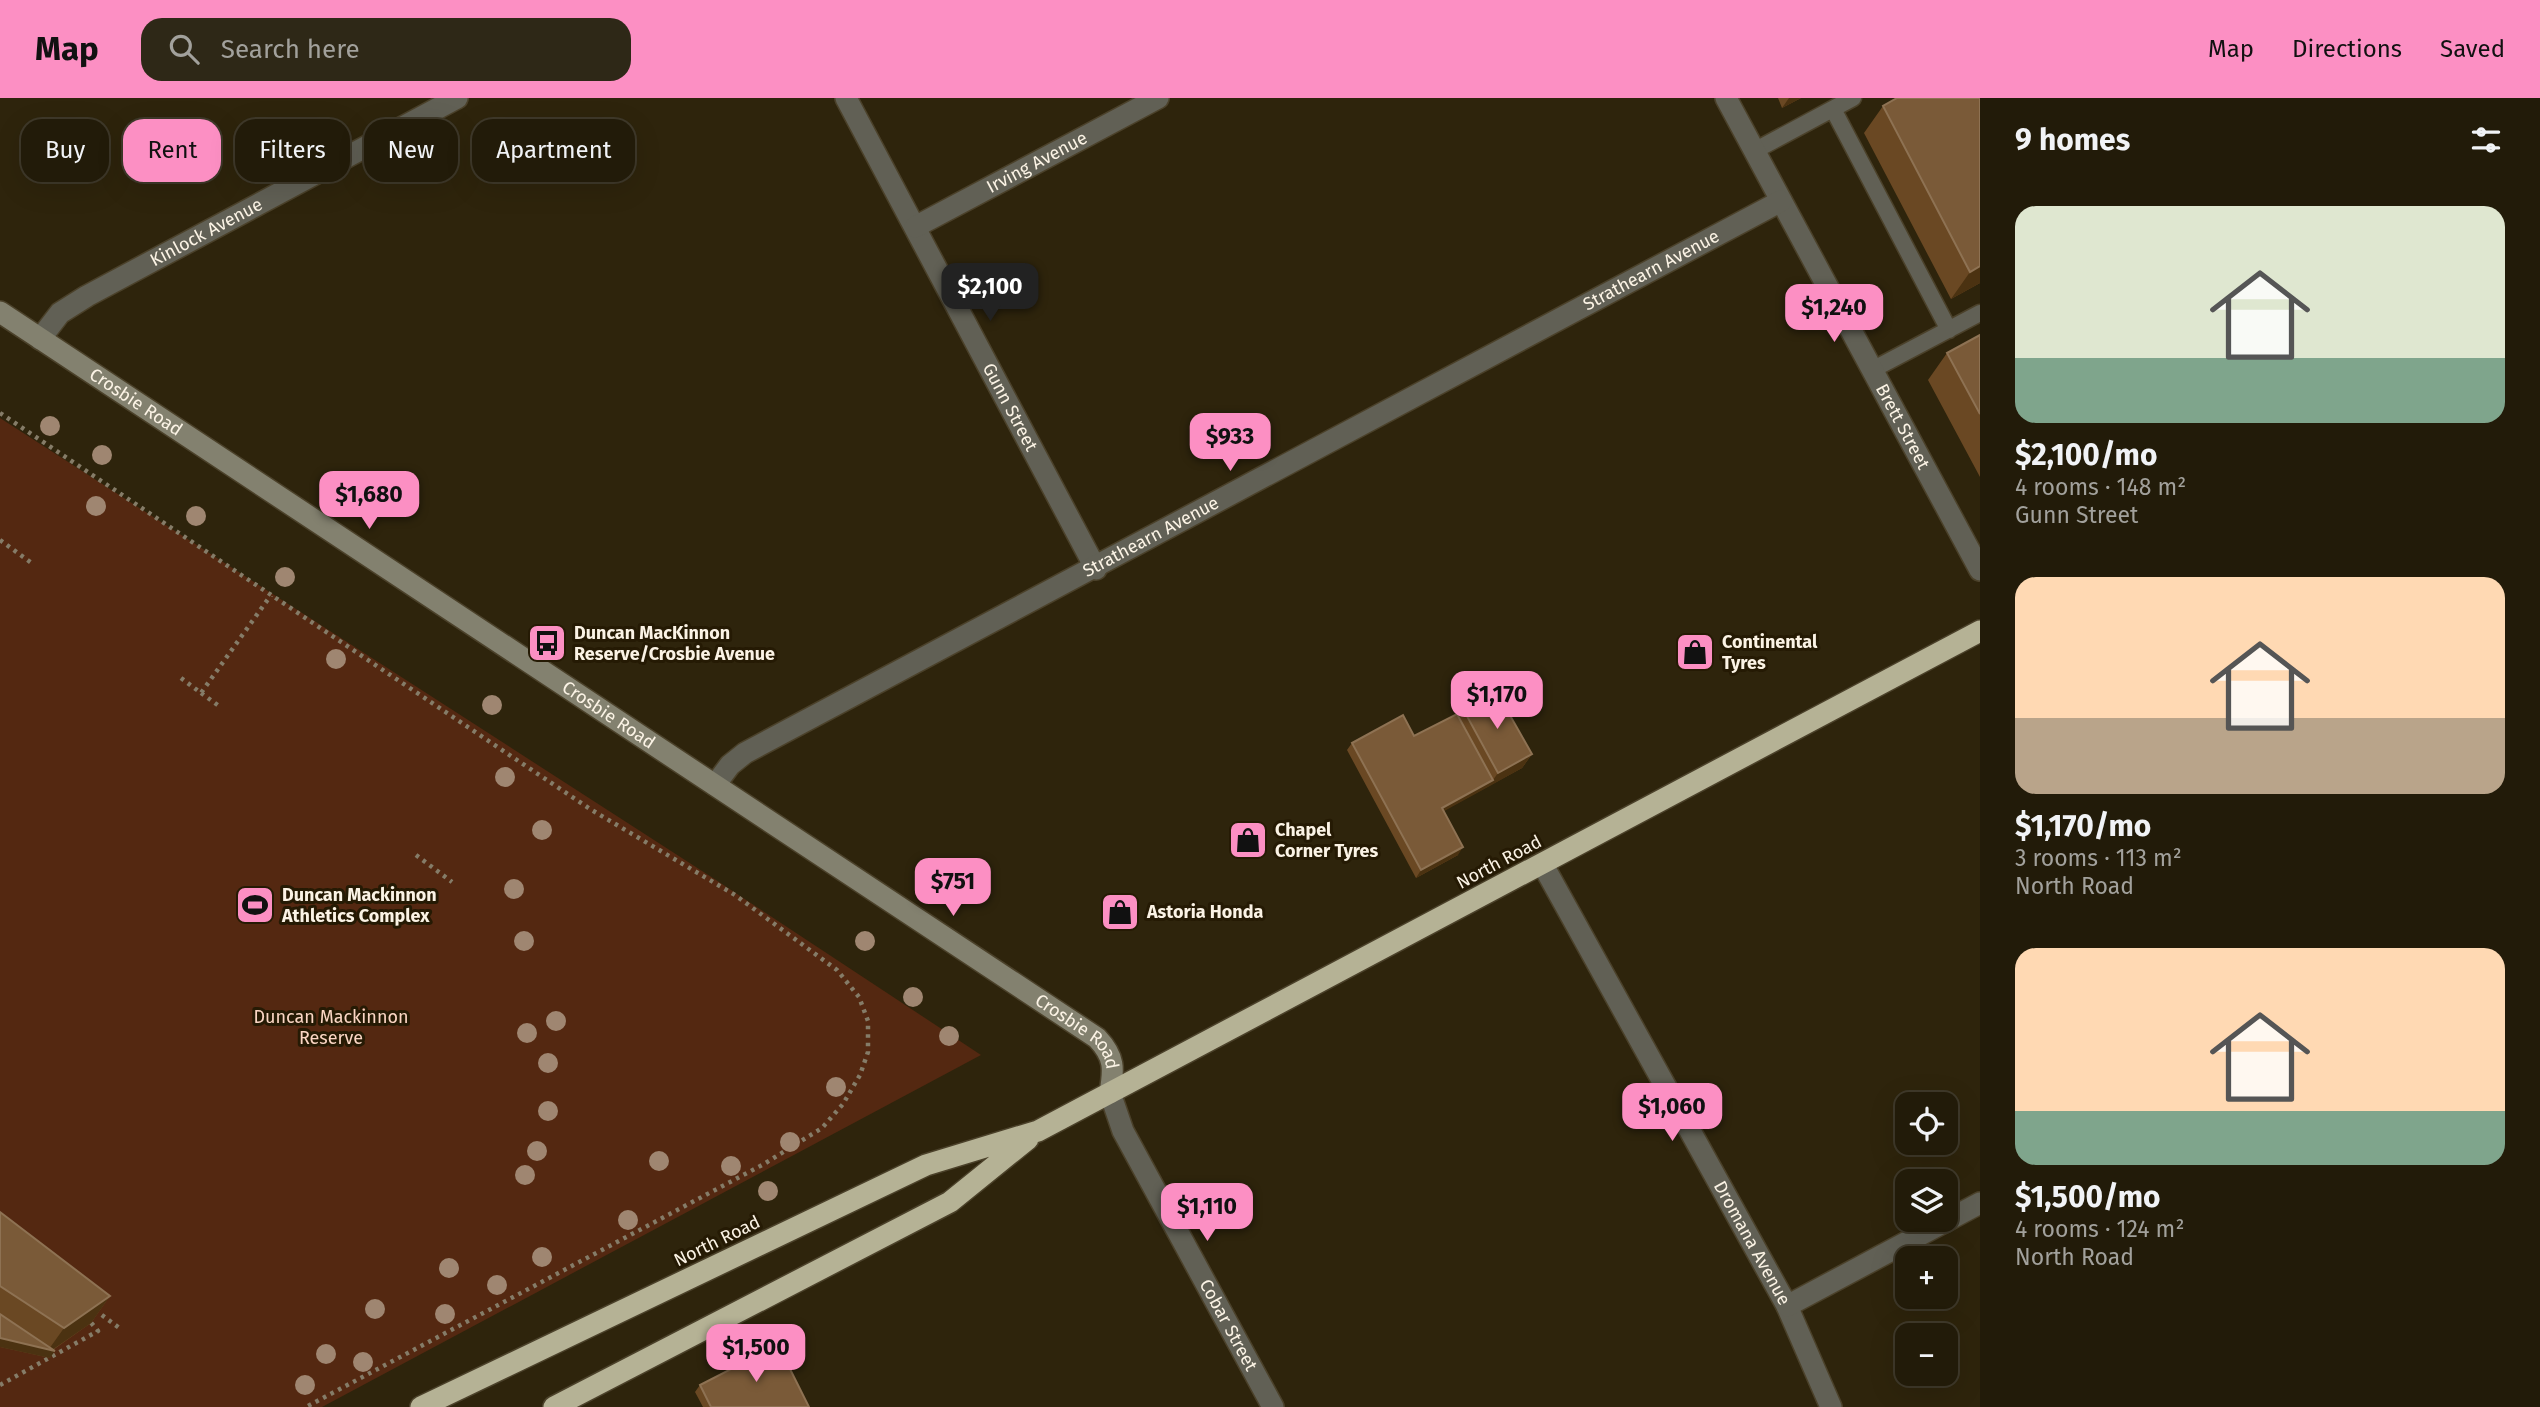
<!DOCTYPE html>
<html lang="en">
<head>
<meta charset="utf-8">
<style>
  body { margin:0; font-family:"Fira Sans",sans-serif; background:#2e2817; color:#f1f3f6; height:100vh; display:flex; flex-direction:column; font-size:26px; white-space:nowrap }
  * { box-sizing:border-box; margin:0 }
  p { font-size:23px; color:#a2a19c }
  .icon { flex:none; width:38px; height:38px; fill:none; stroke:currentColor; stroke-width:2; stroke-linecap:round; stroke-linejoin:round }
  .map { position:relative; flex:1; overflow:hidden }
  .sheet { display:flex; flex-direction:column; background:#221b09; width:560px }
  .sheet>* { flex:none }
  .banner { position:absolute; left:21px; top:21px; width:665px; height:63px; display:flex; gap:14px }
  .buttons { position:absolute; left:1895px; top:994px; display:grid; gap:14px }
  .buttons a { display:grid; place-items:center; width:63px; height:63px; border-radius:14px; background:#221b09; box-shadow:0 7px 28px #0002,0 0 0 2px #3f392a; font-size:35px }
  .price { position:absolute; translate:-50% -60px; padding:0 16px; border-radius:14px; background:#fc8fc3; color:#111; font-size:23px; line-height:46px; filter:drop-shadow(0 2px 4px #0008) }
  .price::after { content:''; position:absolute; left:50%; top:42px; width:21px; height:16px; margin-left:-10px; background:inherit; clip-path:polygon(0 0,100% 0,50% 100%) }
  .price.current { background:#222; color:#fff }
  ul { padding:0; list-style:none }
  li { display:grid; align-content:center; gap:14px; height:371px; padding:0 35px }
  li span { display:grid; place-items:center; height:217px; border-radius:21px; color:#555 }
  li>.icon { margin-inline-start:auto }
  span .icon { width:126px; height:126px; fill:#fffc; stroke-width:1 }
  li b { font-size:30px }
  h2 { display:flex; justify-content:space-between; align-items:center; height:84px; padding:0 35px; font-size:30px }
  .chip { padding:0 24px; border-radius:21px; background:#221b09; box-shadow:0 7px 28px #0002,0 0 0 2px #3f392a; font-size:24px; line-height:63px }
  .chip.current { background:#fc8fc3; color:#111 }
  header { display:flex; align-items:center; gap:42px; box-sizing:border-box; height:98px; padding:0 35px; background:#fc8fc3; color:#111 }
  header strong { font-size:33px }
  nav { display:flex; gap:38px; margin-inline-start:auto; font-size:24px }
  .search { width:490px; height:63px; background:#2e2817; display:flex; align-items:center; gap:18px; box-sizing:border-box; padding:0 24px; border-radius:21px; color:#a2a19c; font-size:26px }
  main { display:flex; flex:1; min-height:0 }
  .map>svg:first-child { display:block }
  .green { fill:#542811 }
  .lines { fill:none; stroke-linecap:round; stroke-linejoin:round }
  .lane-casing { stroke:#4b412a; stroke-width:19 }
  .street-casing { stroke:#4b412a; stroke-width:24 }
  .secondary-casing { stroke:#4b412a; stroke-width:24 }
  .highway-casing { stroke:#4b412a; stroke-width:24 }
  .path { stroke:#857c68; stroke-width:4.5; stroke-dasharray:3.5 5; stroke-linecap:butt }
  .lane { stroke:#616055; stroke-width:16 }
  .street { stroke:#616055; stroke-width:21 }
  .secondary { stroke:#83816f; stroke-width:21 }
  .highway { stroke:#b5b295; stroke-width:21 }
  .tree { fill:#9f8671 }
  .wall { fill:#6a4823 }
  .shaded-wall { fill:#4b3211 }
  .building { fill:#7a5a38; stroke:#8e7253; stroke-width:2 }
  .labels { text-anchor:middle; stroke-width:6; stroke-linejoin:round; paint-order:stroke }
  .street-label { font-size:18px; fill:#fbf3e5; stroke:#251a04 }
  .poi-label { font-size:18px; font-weight:bold; fill:#fbf3e5; stroke:#251a04; text-anchor:start }
  .park-label { font-size:18px; fill:#fbd6c4; stroke:#251a04 }
</style>
</head>
<body>
<header>
<strong>Map</strong>
<div class="search"><svg class="icon" aria-label="search" viewBox="0 0 24 24"><circle cx="10" cy="10" r="6"/><path d="M15 15l6 6"/></svg>Search here</div>
<nav><a>Map</a><a>Directions</a><a>Saved</a></nav>
</header>
<main>
<div class="map">
<svg width="1980" height="1309" viewBox="0 0 1980 1309">
  <rect width="100%" height="100%" fill="#2e240c"/>
  <path class="green" d="M0,320L716,782L981,957L322,1309H0Z"/>
  <g class="lines">
    <defs>
      <path id="lane" d="M1833,11L1949,232
        M1754,53L1853,0
        M1872,272L1980,215"/>
      <g id="street">
        <path id="s1" d="M846,0L1096,471"/>
        <path id="s2" d="M1726,0L1980,472"/>
        <path id="s3" d="M915,129L1158,0"/>
        <path id="s4" d="M40,241L60,215L87,198L457,0"/>
        <path id="s5" d="M715,687L730,667L745,655L1781,103"/>
        <path id="s6" d="M1543,767L1787,1208L1831,1309"/>
        <path id="s7" d="M1110,995L1123,1033L1273,1309"/>
        <path d="M1787,1208L1980,1105"/>
      </g>
      <g id="secondary">
        <path id="s8" d="M0,214L1097,940C1115,959 1114,971 1110,995"/>
      </g>
      <path id="highway" d="M421,1309L926,1067L1038,1033L1980,533
        M554,1309L950,1104L1028,1041"/>
    </defs>
    <use href="#lane" class="lane-casing"/>
    <use href="#street" class="street-casing"/>
    <use href="#secondary" class="secondary-casing"/>
    <use href="#highway" class="highway-casing"/>
    <path class="path" d="M0,315L590,711L735,797L837,872L859,899L868,923V954L860,977L843,1006L822,1030L764,1066L306,1309
      M0,442L33,466
      M181,580L201,595L271,497
      M201,595L219,608
      M416,757L452,784
      M95,1212L122,1232
      M0,1287L98,1233L88,1221"/>
    <use href="#lane" class="lane"/>
    <use href="#street" class="street"/>
    <use href="#secondary" class="secondary"/>
    <use href="#highway" class="highway"/>
  </g>
  <g class="tree">
    <circle cx="50" cy="328" r="10"/>
    <circle cx="102" cy="357" r="10"/>
    <circle cx="96" cy="408" r="10"/>
    <circle cx="196" cy="418" r="10"/>
    <circle cx="285" cy="479" r="10"/>
    <circle cx="336" cy="561" r="10"/>
    <circle cx="492" cy="607" r="10"/>
    <circle cx="505" cy="679" r="10"/>
    <circle cx="542" cy="732" r="10"/>
    <circle cx="514" cy="791" r="10"/>
    <circle cx="524" cy="843" r="10"/>
    <circle cx="865" cy="843" r="10"/>
    <circle cx="913" cy="899" r="10"/>
    <circle cx="556" cy="923" r="10"/>
    <circle cx="527" cy="935" r="10"/>
    <circle cx="949" cy="938" r="10"/>
    <circle cx="548" cy="965" r="10"/>
    <circle cx="836" cy="989" r="10"/>
    <circle cx="548" cy="1013" r="10"/>
    <circle cx="790" cy="1044" r="10"/>
    <circle cx="537" cy="1053" r="10"/>
    <circle cx="659" cy="1063" r="10"/>
    <circle cx="731" cy="1068" r="10"/>
    <circle cx="525" cy="1077" r="10"/>
    <circle cx="768" cy="1093" r="10"/>
    <circle cx="628" cy="1122" r="10"/>
    <circle cx="542" cy="1159" r="10"/>
    <circle cx="449" cy="1170" r="10"/>
    <circle cx="497" cy="1187" r="10"/>
    <circle cx="375" cy="1211" r="10"/>
    <circle cx="445" cy="1216" r="10"/>
    <circle cx="326" cy="1256" r="10"/>
    <circle cx="363" cy="1264" r="10"/>
    <circle cx="305" cy="1287" r="10"/>
  </g>
  <path class="wall" d="M1778,0H1801L1782,10Z
    M1980,0V185L1951,201L1864,35L1883,8Z
    M1980,237V379L1928,282L1947,255Z
    M1462,609L1532,656L1522,670L1443,713L1458,757L1416,780L1347,652L1352,645L1414,638L1457,616Z
    M0,1114L110,1198L91,1225L53,1252L50,1260L0,1249Z
    M700,1287L809,1309H703L695,1294Z"/>
  <path class="shaded-wall" d="M1789,0H1801L1782,10Z
    M1980,168V185L1951,201L1970,174Z
    M1532,656L1522,670L1488,689L1498,675Z
    M1493,682L1488,689L1437,717L1442,710Z
    M1463,749L1458,757L1416,780L1421,772Z
    M110,1198L91,1225L52,1252L55,1253L50,1260L0,1249V1240L49,1251L64,1230Z"/>
  <path class="building" d="M1897,0H1980V168L1970,174L1883,8Z
    M1980,237V316L1947,255Z
    M1495,591L1532,656L1498,675L1462,609Z
    M1457,616L1493,682L1442,710L1463,749L1421,772L1352,645L1403,617L1414,638Z
    M0,1114L110,1198L64,1230L0,1188Z
    M0,1216L55,1253L0,1240Z
    M778,1247L809,1309H711L700,1287Z"/>
  <defs>
    <symbol id="bus-square" viewBox="-11 -11 22 22"><rect x="-9" y="-9" width="18" height="18" rx="4" fill="#fc8fc3" stroke="#251a04"/><path d="M-5-6H5V4H4V6H2V4H-2V6H-4V4H-5ZM-3.5-4V0h7V-4ZM-3.5 1.2v1.5H-2V1.2ZM2 1.2v1.5H3.5V1.2Z" fill="#111"/></symbol>
    <symbol id="shop-square" viewBox="-11 -11 22 22"><rect x="-9" y="-9" width="18" height="18" rx="4" fill="#fc8fc3" stroke="#251a04"/><path d="M-5-2.5h2.3a2.7 3.5 0 0 1 5.4 0H5L5.5 6h-11ZM-1.5-2.5h3a1.5 2.3 0 0 0-3 0Z" fill="#111"/></symbol>
    <symbol id="stadium-square" viewBox="-11 -11 22 22"><rect x="-9" y="-9" width="18" height="18" rx="4" fill="#fc8fc3" stroke="#251a04"/><path d="M0-5a6.5 5 0 1 0 0 10a6.5 5 0 1 0 0-10ZM-3.5-1.8h7v3.6h-7Z" fill="#111"/></symbol>
  </defs>
  <g fill-rule="evenodd">
    <use href="#bus-square" x="525" y="523" width="44" height="44"/>
    <use href="#shop-square" x="1673" y="532" width="44" height="44"/>
    <use href="#shop-square" x="1226" y="720" width="44" height="44"/>
    <use href="#stadium-square" x="233" y="785" width="44" height="44"/>
    <use href="#shop-square" x="1098" y="792" width="44" height="44"/>
  </g>
  <g class="labels">
    <g class="street-label">
      <text dy="6" stroke="none"><textPath href="#s3" startOffset="138">Irving Avenue</textPath></text>
      <text dy="6" stroke="none"><textPath href="#s4" startOffset="200">Kinlock Avenue</textPath></text>
      <text dy="6" stroke="none"><textPath href="#s5" startOffset="1071">Strathearn Avenue</textPath></text>
      <text dy="6" stroke="none"><textPath href="#s8" startOffset="163">Crosbie Road</textPath></text>
      <text dy="6" stroke="none"><textPath href="#s1" startOffset="350">Gunn Street</textPath></text>
      <text dy="6" stroke="none"><textPath href="#s2" startOffset="373">Brett Street</textPath></text>
      <text dy="6" stroke="none"><textPath href="#s5" startOffset="504">Strathearn Avenue</textPath></text>
      <text dy="6" stroke="none"><textPath href="#s8" startOffset="730">Crosbie Road</textPath></text>
      <text transform="translate(1499 764) rotate(-28)" y="6">North Road</text>
      <text dy="6" stroke="none"><textPath href="#s8" startOffset="1297">Crosbie Road</textPath></text>
      <text transform="translate(717 1143) rotate(-26)" y="6">North Road</text>
      <text dy="6" stroke="none"><textPath href="#s6" startOffset="432">Dromana Avenue</textPath></text>
      <text dy="6" stroke="none"><textPath href="#s7" startOffset="261">Cobar Street</textPath></text>
    </g>
    <g class="poi-label">
      <text x="574" y="541">Duncan MacKinnon<tspan x="574" dy="21">Reserve/Crosbie Avenue</tspan></text>
      <text x="1722" y="550">Continental<tspan x="1722" dy="21">Tyres</tspan></text>
      <text x="1275" y="738">Chapel<tspan x="1275" dy="21">Corner Tyres</tspan></text>
      <text x="282" y="803">Duncan Mackinnon<tspan x="282" dy="21">Athletics Complex</tspan></text>
      <text x="1147" y="820">Astoria Honda</text>
    </g>
    <g class="park-label">
      <text x="331" y="925">Duncan Mackinnon<tspan x="331" dy="21">Reserve</tspan></text>
    </g>
  </g>
</svg>
<div class="buttons">
<a><svg class="icon" aria-label="locate" viewBox="0 0 24 24"><circle cx="12" cy="12" r="6"/><path d="M12 2v4M12 18v4M2 12h4M18 12h4"/></svg></a>
<a><svg class="icon" aria-label="layers" viewBox="0 0 24 24"><path d="M12 4l9 5-9 5-9-5zM3 14l9 5 9-5"/></svg></a>
<a>+</a>
<a>−</a>
</div>
<b class="price current" style="left:990px;top:225px">$2,100</b>
<b class="price" style="left:1834px;top:246px">$1,240</b>
<b class="price" style="left:1230px;top:375px">$933</b>
<b class="price" style="left:369px;top:433px">$1,680</b>
<b class="price" style="left:1497px;top:633px">$1,170</b>
<b class="price" style="left:953px;top:820px">$751</b>
<b class="price" style="left:1672px;top:1045px">$1,060</b>
<b class="price" style="left:1207px;top:1145px">$1,110</b>
<b class="price" style="left:756px;top:1286px">$1,500</b>
<div class="banner">
<a class="chip">Buy</a>
<a class="chip current">Rent</a>
<a class="chip">Filters</a>
<a class="chip">New</a>
<a class="chip">Apartment</a>
</div>
</div>
<section class="sheet">
<h2>9 homes<svg class="icon" aria-label="filters" viewBox="0 0 24 24"><path d="M4 7h16M4 17h16"/><circle cx="9" cy="7" r="2"/><circle cx="15" cy="17" r="2"/></svg></h2>
<ul>
<li><span style="background:linear-gradient(#dfe7d0 70%,#7fa58c 0)"><svg class="icon" aria-label="home" viewBox="0 0 24 24"><path d="M3 11l9-7 9 7M6 9v11h12V9"/></svg></span><div><b>$2,100/mo</b><p>4 rooms · 148 m²</p><p>Gunn Street</p></div></li>
<li><span style="background:linear-gradient(#ffd9b3 65%,#b9a48a 0)"><svg class="icon" aria-label="home" viewBox="0 0 24 24"><path d="M3 11l9-7 9 7M6 9v11h12V9"/></svg></span><div><b>$1,170/mo</b><p>3 rooms · 113 m²</p><p>North Road</p></div></li>
<li><span style="background:linear-gradient(#ffd9b3 75%,#7fa58c 0)"><svg class="icon" aria-label="home" viewBox="0 0 24 24"><path d="M3 11l9-7 9 7M6 9v11h12V9"/></svg></span><div><b>$1,500/mo</b><p>4 rooms · 124 m²</p><p>North Road</p></div></li>
</ul>
</section>
</main>
</body>
</html>
